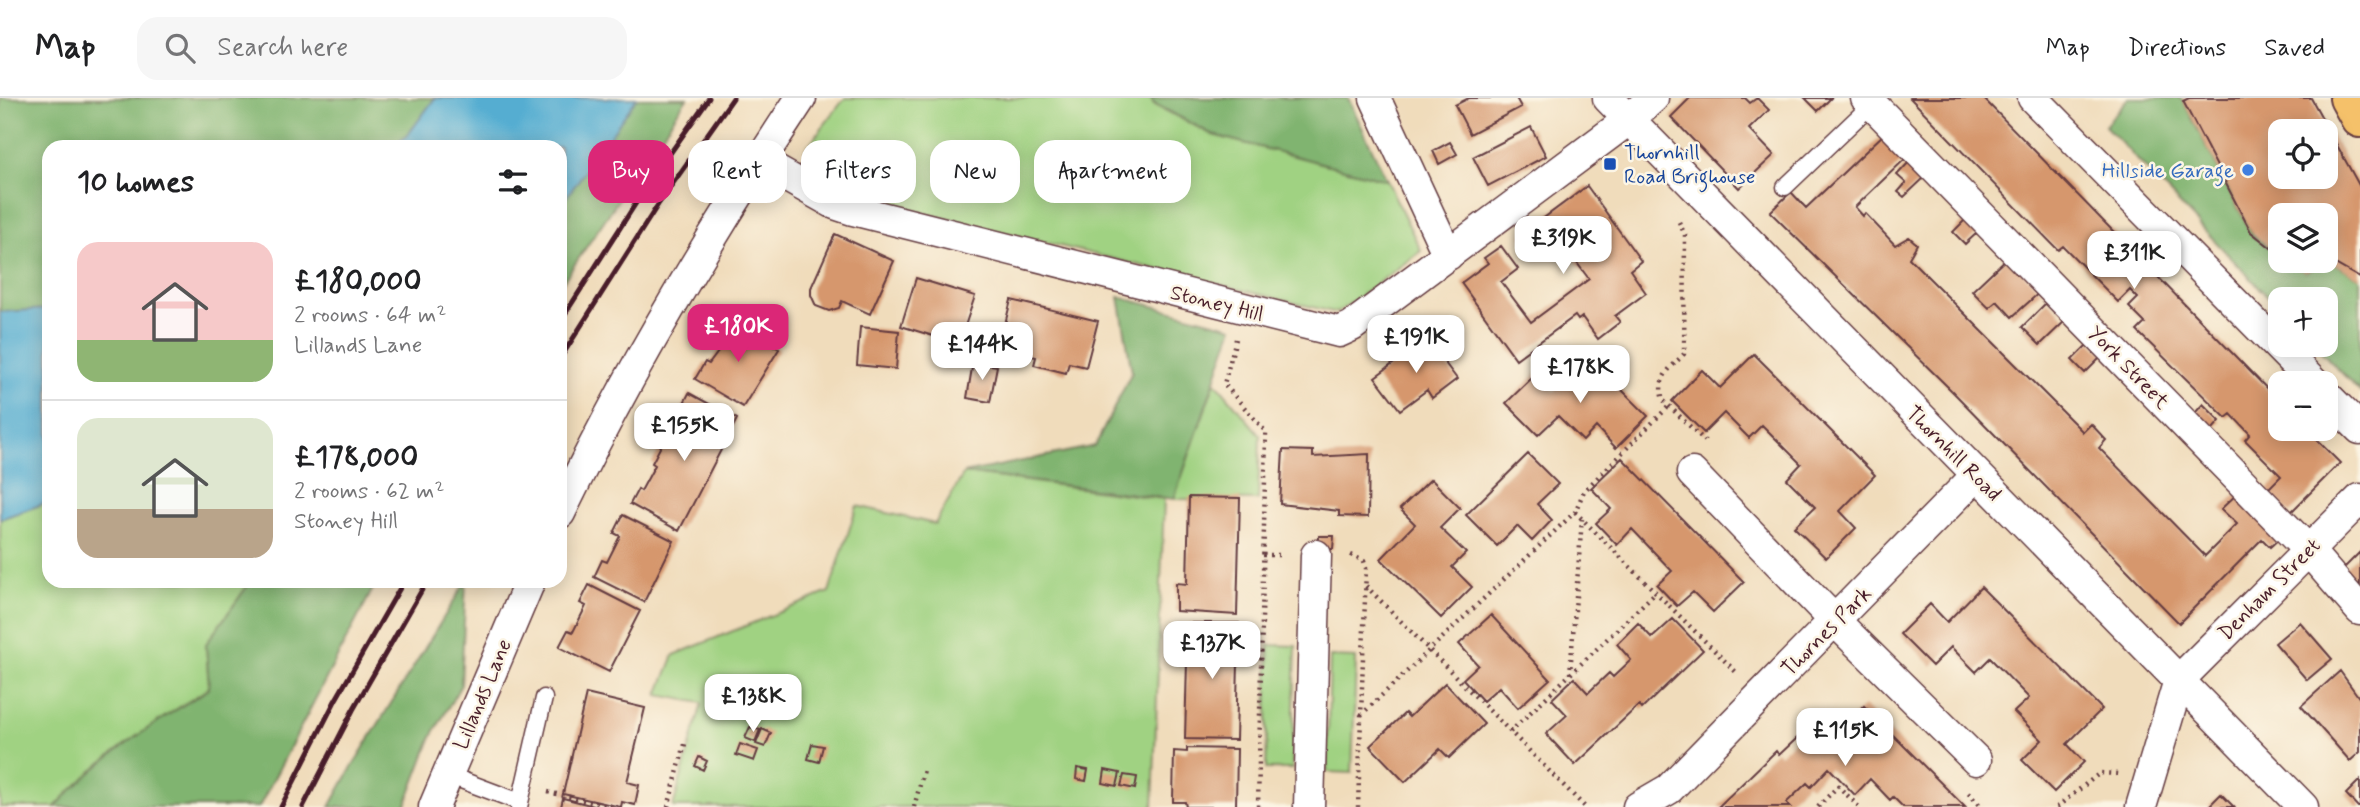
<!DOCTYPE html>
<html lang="en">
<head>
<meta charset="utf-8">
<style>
  body { margin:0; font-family:Mynerve,sans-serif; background:#f6f6f6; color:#202124; height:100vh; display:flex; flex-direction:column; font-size:26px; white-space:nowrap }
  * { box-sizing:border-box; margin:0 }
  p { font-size:23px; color:#757577 }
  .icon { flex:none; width:38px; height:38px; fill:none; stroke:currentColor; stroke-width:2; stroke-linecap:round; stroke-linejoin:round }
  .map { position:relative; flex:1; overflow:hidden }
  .panel { position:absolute; left:42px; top:42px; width:525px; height:448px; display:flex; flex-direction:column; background:#fff; border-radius:21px; box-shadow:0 4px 18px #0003 }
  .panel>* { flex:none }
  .top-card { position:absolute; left:588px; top:42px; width:665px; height:63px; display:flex; gap:14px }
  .tools { position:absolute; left:2268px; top:21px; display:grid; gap:14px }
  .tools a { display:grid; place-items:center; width:70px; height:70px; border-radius:14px; background:#fff; box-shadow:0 4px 18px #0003; font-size:35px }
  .price { position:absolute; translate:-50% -60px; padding:0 16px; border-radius:14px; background:#fff; color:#222; font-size:23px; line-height:46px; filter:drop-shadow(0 2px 4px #0008) }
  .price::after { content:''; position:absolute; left:50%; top:42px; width:21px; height:16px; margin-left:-10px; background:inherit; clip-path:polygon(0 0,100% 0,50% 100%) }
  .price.on { background:#db2777; color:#fff }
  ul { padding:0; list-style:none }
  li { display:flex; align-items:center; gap:21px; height:175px; padding:0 35px }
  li+li { border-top:2px solid #e0e0e0 }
  li span { display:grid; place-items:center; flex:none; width:196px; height:140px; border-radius:21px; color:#555 }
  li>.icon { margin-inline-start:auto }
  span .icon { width:84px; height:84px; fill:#fffc; stroke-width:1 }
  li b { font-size:30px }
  h2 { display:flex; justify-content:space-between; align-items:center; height:84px; padding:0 35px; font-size:30px }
  .pill { padding:0 24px; border-radius:21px; background:#fff; box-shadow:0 4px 18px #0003; font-size:24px; line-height:63px }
  .pill.on { background:#db2777; color:#fff }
  header { display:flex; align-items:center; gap:42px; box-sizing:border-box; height:98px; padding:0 35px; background:#fff; border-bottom:2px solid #e0e0e0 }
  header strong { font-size:33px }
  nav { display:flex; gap:38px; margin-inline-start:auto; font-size:24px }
  .search { width:490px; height:63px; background:#f6f6f6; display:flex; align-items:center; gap:18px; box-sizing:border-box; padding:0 24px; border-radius:21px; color:#757577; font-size:26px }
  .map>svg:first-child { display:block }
  .green { fill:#a0d282; stroke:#757856; stroke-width:2 }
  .forest { fill:#80b470; stroke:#656a4e; stroke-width:2 }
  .water { fill:#54add1; stroke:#4f667e; stroke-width:2 }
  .building { fill:#d6976d; fill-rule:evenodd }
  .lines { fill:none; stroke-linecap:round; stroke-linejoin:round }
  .lane-casing { stroke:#633b41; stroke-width:19 }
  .street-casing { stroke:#633b41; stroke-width:33 }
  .primary-casing { stroke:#633b41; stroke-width:42 }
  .path { stroke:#633b41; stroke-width:4.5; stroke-dasharray:2 5; stroke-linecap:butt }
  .lane { stroke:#fff; stroke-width:16 }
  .street { stroke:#fff; stroke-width:30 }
  .primary { stroke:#f5c16b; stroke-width:38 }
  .rail { stroke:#4a1f2b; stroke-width:5 }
  .transit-dot { fill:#1a4fb4; stroke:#fcf5e5; stroke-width:2.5 }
  .shop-dot { fill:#3f7fe0; stroke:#fcf5e5; stroke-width:2.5 }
  .labels { text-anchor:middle; stroke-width:5; stroke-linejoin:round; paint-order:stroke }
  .transit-label { font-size:21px; fill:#164399; stroke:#fcf5e5; text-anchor:start }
  .shop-label { font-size:21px; fill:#366cbe; stroke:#fcf5e5; text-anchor:end }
  .street-label { font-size:21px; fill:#4a1f2b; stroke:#fcf5e5 }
</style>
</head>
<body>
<header>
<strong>Map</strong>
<div class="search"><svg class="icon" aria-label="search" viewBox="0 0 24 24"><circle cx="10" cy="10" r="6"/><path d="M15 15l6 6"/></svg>Search here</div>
<nav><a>Map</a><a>Directions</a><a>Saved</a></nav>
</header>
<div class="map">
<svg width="2360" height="709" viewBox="0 0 2360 709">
  <rect width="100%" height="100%" fill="#fcf5e5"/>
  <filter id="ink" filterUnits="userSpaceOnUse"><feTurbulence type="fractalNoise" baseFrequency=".0143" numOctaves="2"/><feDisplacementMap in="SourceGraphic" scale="14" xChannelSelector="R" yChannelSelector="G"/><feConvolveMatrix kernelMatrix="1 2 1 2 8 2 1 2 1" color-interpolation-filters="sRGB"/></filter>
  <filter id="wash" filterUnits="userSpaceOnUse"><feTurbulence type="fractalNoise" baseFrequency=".00686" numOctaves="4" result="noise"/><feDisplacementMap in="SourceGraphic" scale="28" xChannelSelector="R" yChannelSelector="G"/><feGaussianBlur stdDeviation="1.57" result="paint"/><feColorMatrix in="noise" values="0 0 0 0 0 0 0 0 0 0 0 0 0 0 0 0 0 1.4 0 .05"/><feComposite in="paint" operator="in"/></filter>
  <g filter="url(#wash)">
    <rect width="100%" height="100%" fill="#f0dcbb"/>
    <path class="green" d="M845,0H1151L1153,6L1213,37L1387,82L1421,153L1337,215L825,91L813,81L805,52Z
      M1215,283L1260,337L1258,402L1174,401Z
      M964,375L1164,401L1153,709H673L702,605L658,597L674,557L829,494L857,408L935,426Z
      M49,404V483H251L206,546L209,590C154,625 99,661 55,709H0V421Z
      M1269,547L1296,548L1292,671H1266Z
      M1330,559L1356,560L1352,675L1327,674Z"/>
    <path class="forest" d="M0,0H435L407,38L390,49H49V211L0,214Z
      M637,0H687L560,188V108Z
      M1151,0H1348L1387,82L1213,37L1153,5Z
      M2128,0H2179L2183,3L2252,137L2280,157V163H2288L2305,174L2328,162L2360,180V294L2315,247H2326V201H2280V211L2105,28Z
      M1119,199L1233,229L1174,401L964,375L1095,348L1132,274Z
      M251,483H377L259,709H55C99,661 154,625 209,591L206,546Z
      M466,483L461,587L432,638L405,709H330L352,669Z"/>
    <path class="water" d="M435,0H637L560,108V49H390L407,38Z
      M49,211V404L0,421V214Z"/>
    <g id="blocks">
      <path class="building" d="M1469,0H1516L1521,9L1470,36L1455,7Z
        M1690,0H1745L1750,5L1757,0L1769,12L1749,31L1774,57L1739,90L1671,19Z
        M1805,0H1831L1818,13Z
        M1910,0H1983L2280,304V331H2306L2340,365L2290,415L2267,392L2281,378L2245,342L2250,336L2231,316L2226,320L2137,233L2145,225L2129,209L2138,200L2130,192L2118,204L2063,148L2058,152Z
        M2189,0H2311L2360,89V180L2328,162L2305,174L2288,163H2326V117H2280V157L2251,134L2183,3ZM2280,33H2326V79H2280Z
        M1531,29L1546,58L1488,88L1473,59Z
        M1885,35L1907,59L1855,109L1863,118L1865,115L1895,147L1909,139L1917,146L1909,160L2083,334L2091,326L2106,342L2099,350L2205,458L2237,426L2221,411L2238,395L2281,439L2270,449L2262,441L2179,525L1952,293L1770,114L1791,94L1806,110Z
        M1450,44L1457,56L1439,66L1433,53Z
        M1910,63L1926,78L1904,99L1898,94L1906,85L1897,77Z
        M1587,88L1641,163L1630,172L1646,195L1615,218L1620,224L1598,241L1582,219L1578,222L1575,218L1516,261L1461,185L1488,165L1484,160L1501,148L1518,171L1501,184L1531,224L1589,181L1559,141L1536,157L1521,137Z
        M1966,121L1978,134L1965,146L1953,134Z
        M835,136L894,163L870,216L842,203L839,210L829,213L816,208L811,197V190Z
        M2008,159L2041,193L2012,219L1997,203L1989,210L1972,193Z
        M916,180L975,198L959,246L901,228Z
        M1011,202L1098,223L1086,269L1069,265L1066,275L1034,267L1036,259L999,250Z
        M2048,203L2067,221L2040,247L2022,229Z
        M730,221L779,251L743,309L695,281L705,264L709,266L718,254L724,241L719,238Z
        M860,229L899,233L896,271L857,267Z
        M1427,241L1457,281L1432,300L1427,292L1400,312L1375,279Z
        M2091,243L2104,256L2085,275L2072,262Z
        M1754,256L1875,377L1840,413L1856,430L1826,460L1794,429L1815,409L1787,381L1801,366L1762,327L1749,340L1724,315L1704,335L1672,303L1702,272L1720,290Z
        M1588,258L1648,318L1616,350L1596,329L1583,343L1558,318L1538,337L1506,305L1537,275L1554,293Z
        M973,264L997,268L990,304L967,300Z
        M689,295L737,321L679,433L630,406L638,391L641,393L655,367L652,365L666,338L670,340L679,325L686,312L682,309Z
        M2203,306L2220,323L2212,332L2195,315Z
        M1283,352L1313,353V359L1369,356L1368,419L1339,418V413L1280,406Z
        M1528,356L1558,386L1537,406L1552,422L1532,443L1517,428L1497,448L1466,417Z
        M1622,360L1744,484L1713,514L1693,494L1677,508L1657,487L1672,473L1632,431L1617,447L1596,425L1611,411L1591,390Z
        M1431,381L1460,410L1440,430L1466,455L1452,469L1472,489L1441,520L1381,461L1415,426L1400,411Z
        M1189,399L1240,400L1237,517L1176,513V485L1187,486Z
        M623,417L674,443L644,504L594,479L602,462L607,464L620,438L614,435Z
        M1319,438H1334L1333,451H1319Z
        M2360,454V490L2344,470Z
        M589,487L640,513L609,574L559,549L568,532L573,534L586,508L580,505Z
        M1981,489L2102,611L2067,646L2084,664L2054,694L2022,662L2042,642L2014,614L2029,600L1990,560L1976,574L1951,549L1932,568L1900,536L1930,506L1947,524Z
        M1491,517L1550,581L1518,610L1499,589L1483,603L1463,581L1478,567L1459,546Z
        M1673,521L1703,552L1642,611L1639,607L1575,667L1546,636L1567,617L1552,601L1574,580L1588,595L1609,575L1613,579L1631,562L1617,546L1638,525L1652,540Z
        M2300,524L2332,561L2307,582L2275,545Z
        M1188,525H1239L1236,642L1185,641Z
        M2340,573L2360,601V654L2350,663L2301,608Z
        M1445,585L1484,626L1449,660L1440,651L1405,684L1370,648L1405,615L1409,619Z
        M586,596L645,610L627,684L639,687L635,707L622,704L621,709L563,696Z
        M1864,608L1965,709H1903L1893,699L1890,702L1870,681L1855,697L1829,670L1811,689L1807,685L1786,705L1790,709H1718L1776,653L1779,657L1811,627L1827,644Z
        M750,629L760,632L755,644L745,640Z
        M762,631L771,635L765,649L756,646Z
        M740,646L758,652L754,663L736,657Z
        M812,646L823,648L819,664L808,661Z
        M1187,650L1237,651L1236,709H1186L1185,704H1173L1174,653L1187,654Z
        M699,659L707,663L703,672L695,668Z
        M1077,670L1088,672L1086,683L1076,681Z
        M1105,672L1120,675L1117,688L1103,685Z
        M1124,677L1137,679L1135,691L1121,688Z
        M2360,682V709H2358L2346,696Z
        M2221,696L2234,709H2208Z
        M563,700L594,708V709H561Z"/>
    </g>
  </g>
  <g filter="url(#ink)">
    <use href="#blocks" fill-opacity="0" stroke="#633b41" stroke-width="2"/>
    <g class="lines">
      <defs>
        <path id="lane" d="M1785,89L1872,6
          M448,677L520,704
          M519,709L544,600"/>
        <path id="street" d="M1375,0L1448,157
          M1608,0L2303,709
          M1866,0L2308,452L2360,512
          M2033,0L2314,285
          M759,63L835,106L853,112L1339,234L1352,228L1627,23L1653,0
          M2326,297L2360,331
          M1692,375L1836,524L1976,662
          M560,415C630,270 712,134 801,0
          M434,709L530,483
          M1309,709L1316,457
          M1638,709L1669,691L1976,378
          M2141,709L2179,582L2360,401"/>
        <path id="primary" d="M2349,0L2360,20"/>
      </defs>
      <use href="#lane" class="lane-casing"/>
      <use href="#street" class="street-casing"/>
      <use href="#primary" class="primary-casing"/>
      <path class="path" d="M1679,124L1685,137L1684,256C1670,271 1656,279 1663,302L1705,343
        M1236,241L1224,286L1266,334L1258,709
        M1575,414L1736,574
        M1263,457H1282
        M1351,457L1364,463L1366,470L1358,709
        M1366,488L1585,709
        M1570,576L1582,421
        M1361,617L1575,414L1584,393L1669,308
        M1510,634L1656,494
        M548,694L612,709
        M1968,695L1982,709
        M668,709L685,646
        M914,709L924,672
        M1818,709L1838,688L1859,709
        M2057,709L2100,675L2118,676"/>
      <use href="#lane" class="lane"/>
      <use href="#street" class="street"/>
      <use href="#primary" class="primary"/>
      <path class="rail" d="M560,224L643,94L709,0
        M560,261L659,105L733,0
        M281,709L335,603L404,483
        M303,709L353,612L427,483"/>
    </g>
  </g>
  <rect class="transit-dot" x="1603" y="59" width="14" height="14" rx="3.5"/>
  <circle class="shop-dot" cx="2248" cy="72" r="7"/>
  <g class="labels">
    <g class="transit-label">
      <text x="1624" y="61">Thornhill<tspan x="1624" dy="24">Road Brighouse</tspan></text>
    </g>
    <g class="shop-label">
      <text x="2234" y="79">Hillside Garage</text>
    </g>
    <g class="street-label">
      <text transform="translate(1217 205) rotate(14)" y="7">Stoney Hill</text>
      <text transform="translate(2129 269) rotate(46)" y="7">York Street</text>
      <text transform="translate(1954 355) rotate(45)" y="7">Thornhill Road</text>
      <text transform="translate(2269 491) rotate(-45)" y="7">Denham Street</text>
      <text transform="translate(1826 533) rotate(-45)" y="7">Thornes Park</text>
      <text transform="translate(482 596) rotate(-67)" y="7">Lillands Lane</text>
    </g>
  </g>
</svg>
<div class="tools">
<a><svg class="icon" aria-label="locate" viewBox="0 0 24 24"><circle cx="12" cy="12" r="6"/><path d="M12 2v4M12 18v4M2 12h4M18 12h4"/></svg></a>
<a><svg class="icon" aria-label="layers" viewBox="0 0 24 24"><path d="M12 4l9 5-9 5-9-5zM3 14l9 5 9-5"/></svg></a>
<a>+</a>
<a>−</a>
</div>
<b class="price" style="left:1563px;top:178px">£319K</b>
<b class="price" style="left:2134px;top:193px">£311K</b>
<b class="price on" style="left:738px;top:266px">£180K</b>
<b class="price" style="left:1416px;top:277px">£191K</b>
<b class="price" style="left:982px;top:284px">£144K</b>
<b class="price" style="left:1580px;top:307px">£178K</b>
<b class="price" style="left:684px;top:365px">£155K</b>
<b class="price" style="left:1212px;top:583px">£137K</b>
<b class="price" style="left:753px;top:636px">£138K</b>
<b class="price" style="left:1845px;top:670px">£115K</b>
<div class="top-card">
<a class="pill on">Buy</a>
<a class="pill">Rent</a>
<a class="pill">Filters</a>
<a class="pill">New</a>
<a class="pill">Apartment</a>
</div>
<section class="panel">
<h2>10 homes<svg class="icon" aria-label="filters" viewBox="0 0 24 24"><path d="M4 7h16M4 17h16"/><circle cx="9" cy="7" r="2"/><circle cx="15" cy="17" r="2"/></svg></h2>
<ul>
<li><span style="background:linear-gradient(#f6c9c9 70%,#8fb573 0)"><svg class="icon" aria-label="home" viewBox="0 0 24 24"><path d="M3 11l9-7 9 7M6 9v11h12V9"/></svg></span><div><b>£180,000</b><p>2 rooms · 64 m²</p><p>Lillands Lane</p></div></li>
<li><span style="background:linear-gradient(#dfe7d0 65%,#b9a48a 0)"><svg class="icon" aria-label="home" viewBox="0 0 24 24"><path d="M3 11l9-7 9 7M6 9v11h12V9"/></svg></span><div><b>£178,000</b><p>2 rooms · 62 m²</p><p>Stoney Hill</p></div></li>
</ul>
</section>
</div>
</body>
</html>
